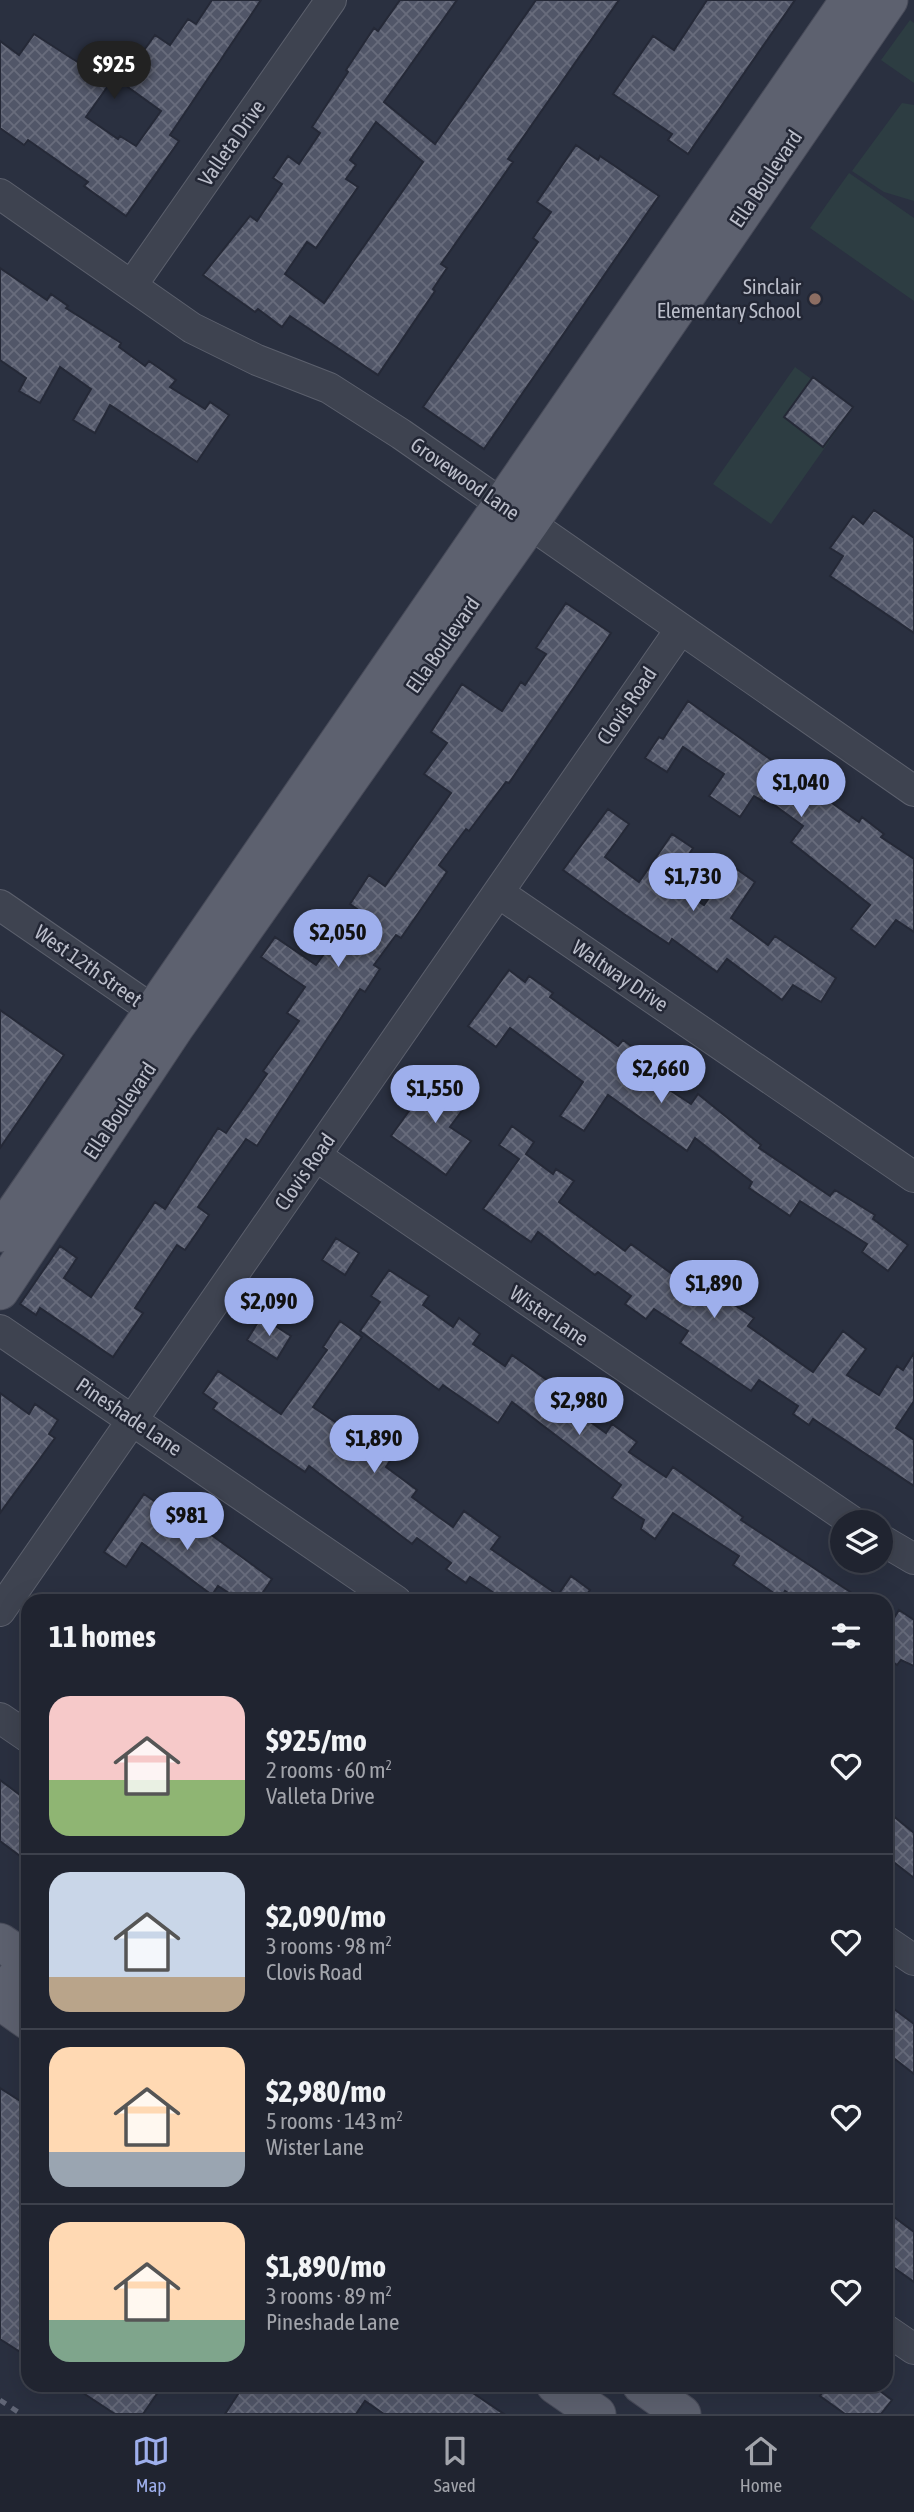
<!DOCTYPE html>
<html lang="en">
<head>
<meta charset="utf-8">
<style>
  body { margin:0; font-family:"Asap Condensed",sans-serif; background:#282c38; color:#f1f3f6; height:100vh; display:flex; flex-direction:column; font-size:26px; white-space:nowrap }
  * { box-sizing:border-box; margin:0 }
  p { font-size:23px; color:#a2a4ab }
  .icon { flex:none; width:38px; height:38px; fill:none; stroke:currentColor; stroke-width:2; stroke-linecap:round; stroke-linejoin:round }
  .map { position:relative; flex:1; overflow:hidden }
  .panel { position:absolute; left:21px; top:1594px; width:872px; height:798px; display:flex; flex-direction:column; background:#202430; border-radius:21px; box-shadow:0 7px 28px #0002,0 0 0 2px #3d414c }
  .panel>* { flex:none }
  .buttons { position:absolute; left:830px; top:1510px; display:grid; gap:14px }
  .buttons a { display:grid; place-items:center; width:63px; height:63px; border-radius:50%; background:#202430; box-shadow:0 7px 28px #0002,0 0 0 2px #3d414c; font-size:35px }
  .price { position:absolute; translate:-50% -60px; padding:0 16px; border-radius:24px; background:#9eafec; color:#111; font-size:23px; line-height:46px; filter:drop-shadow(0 2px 4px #0008) }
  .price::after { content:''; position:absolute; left:50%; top:42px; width:21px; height:16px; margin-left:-10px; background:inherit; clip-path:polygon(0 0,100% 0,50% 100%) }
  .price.active { background:#222; color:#fff }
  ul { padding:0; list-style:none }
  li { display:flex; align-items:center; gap:21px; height:175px; padding:0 28px }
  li+li { border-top:2px solid #3d414c }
  li span { display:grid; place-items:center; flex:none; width:196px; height:140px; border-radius:21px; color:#555 }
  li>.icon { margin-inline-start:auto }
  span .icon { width:84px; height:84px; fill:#fffc; stroke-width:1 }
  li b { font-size:30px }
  h2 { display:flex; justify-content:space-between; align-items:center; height:84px; padding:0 28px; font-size:30px }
  .tab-bar { display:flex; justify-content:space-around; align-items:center; height:98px; border-top:2px solid #3d414c; background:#202430; font-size:19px; color:#a2a4ab }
  .tab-bar a { display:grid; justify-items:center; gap:4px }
  .tab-bar .active { color:#9eafec }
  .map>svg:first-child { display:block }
  .grass { fill:#2d3d42 }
  .building { fill:url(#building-cross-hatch); stroke:#252937; stroke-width:2; fill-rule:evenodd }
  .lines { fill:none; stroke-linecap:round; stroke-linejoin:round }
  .minor-casing { stroke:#5c606d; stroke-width:32 }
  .major-casing { stroke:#484b59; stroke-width:39 }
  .minor { stroke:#3e4350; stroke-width:30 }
  .major { stroke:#5d616f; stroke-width:37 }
  .rail { stroke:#616676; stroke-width:5; stroke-dasharray:7 7; stroke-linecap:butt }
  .education-dot { fill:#8d6e63; stroke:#232735; stroke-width:2.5 }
  .labels { text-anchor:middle; stroke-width:5; stroke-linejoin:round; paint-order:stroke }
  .street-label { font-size:21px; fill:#bbbeca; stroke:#232735 }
  .poi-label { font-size:21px; fill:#bbbeca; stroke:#232735; text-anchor:end }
</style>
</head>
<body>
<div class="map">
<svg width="914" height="2414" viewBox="0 0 914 2414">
  <defs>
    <pattern id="building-cross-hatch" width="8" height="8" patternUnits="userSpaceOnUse" patternTransform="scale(1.75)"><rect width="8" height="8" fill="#515668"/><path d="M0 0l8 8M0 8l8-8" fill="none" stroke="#686c7c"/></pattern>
  </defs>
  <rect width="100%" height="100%" fill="#2a3040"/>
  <path class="grass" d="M910,20L914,23V83L881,60Z
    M902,103L914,105V201L884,192L852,171Z
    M849,173L914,218V301L810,228Z
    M795,367L852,409L771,524L713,484Z"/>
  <path class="building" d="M212,0H261L170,135L179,141L126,216L84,186L88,182L28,140L24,145L0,128V41L19,55L34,34L110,83L86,117L118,139L120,136L136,146L161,111L121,82L155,35L170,45L188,19L196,24Z
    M400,0H457L384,102L435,144L536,0H619L508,159L513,162L441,264L447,268L433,289L435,291L378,375L290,316L282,327L258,309L255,312L203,275L250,216L257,221L282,184L273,178L288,156L299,164L320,133L312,127L348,72L346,70L374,28L378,31ZM376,122L423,162L324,303L285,274L307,242L316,248L358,187L346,179L356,165L350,160Z
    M707,0H795L688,154L668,140L672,134L613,94L653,36L674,50Z
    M576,145L598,160L600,156L659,196L484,449L423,407L538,242L533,238L551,212L537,202Z
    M0,268L47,300L51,294L68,306L66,308L121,343L119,347L145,366L149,361L176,380L170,387L205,409L210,402L229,415L197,462L110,405L95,433L73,420L91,389L60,367L40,403L19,391L26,378L0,360Z
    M813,377L853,407L823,447L784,417Z
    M874,510L914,538V633L830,576L843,556L830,548L853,516L863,524Z
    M566,603L611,633L509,783L506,782L469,831L466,829L439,865L447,872L401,938L396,935L374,965L380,969L365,992L360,989L257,1146L246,1139L198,1207L209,1215L185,1250L177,1245L135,1308L143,1313L113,1357L40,1308L36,1315L20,1304L60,1246L77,1258L64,1278L91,1297L155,1202L165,1209L218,1128L226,1133L267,1074L263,1071L299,1021L287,1013L305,987L261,957L275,937L316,965L357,909L350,904L369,875L385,886L451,793L424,774L447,743L431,732L462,684L502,711L521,682L525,685L546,654L536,648Z
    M688,701L859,822L862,817L884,834L881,837L914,859V932L896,920L875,947L851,929L870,905L791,842L803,826L766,799L764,802L754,796L740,817L709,796L724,774L683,747L667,772L645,758L659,737L663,739Z
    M608,809L629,824L605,857L639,882L672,834L693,848L671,883L704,905L731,865L755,882L731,918L768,945L775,936L836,978L821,1002L793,985L782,1000L727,959L717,972L672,939L669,944L624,914L563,870Z
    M509,970L525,982L529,976L553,993L550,997L618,1046L623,1040L664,1071L656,1081L691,1104L698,1094L761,1145L759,1148L830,1196L835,1190L875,1215L873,1219L908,1245L888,1271L862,1252L867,1244L800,1201L790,1216L749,1188L752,1182L695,1138L687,1151L608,1095L584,1131L560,1116L583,1082L510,1028L496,1047L468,1026Z
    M0,1010L64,1055L0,1148Z
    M437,1072L472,1097L450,1127L471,1141L446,1175L391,1136Z
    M512,1126L534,1142L526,1154L553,1174L556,1169L574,1181L559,1202L625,1251L631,1244L683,1282L688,1274L754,1318L748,1326L813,1372L843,1331L866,1349L847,1375L879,1395L897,1366L903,1370L914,1353V1401L896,1428L914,1440V1486L813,1419L809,1425L793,1414L798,1406L759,1380L751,1391L680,1343L688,1331L654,1309L646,1319L625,1304L631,1296L598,1272L595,1275L538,1232L531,1242L483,1209L519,1159L499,1145Z
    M336,1238L359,1253L345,1275L322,1260Z
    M389,1270L429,1296L423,1305L453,1327L459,1318L480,1334L473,1344L505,1366L512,1355L583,1406L578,1413L606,1433L612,1424L637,1442L629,1452L666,1477L673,1467L743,1517L741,1520L864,1601H800L785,1591L781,1598L733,1565L739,1556L673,1513L655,1539L641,1529L644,1520L612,1498L621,1485L512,1402L498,1423L443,1385L439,1390L360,1331L380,1302L371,1296Z
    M261,1317L291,1336L277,1359L247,1340Z
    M340,1321L362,1337L313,1407L344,1428L353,1416L398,1449L386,1467L417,1490L412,1497L440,1518L453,1527L464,1511L500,1537L491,1549L558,1595L571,1576L590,1590L582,1601H506L470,1577L466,1583L446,1569L451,1563L417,1538L412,1544L309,1466L305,1472L213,1409L217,1403L203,1393L218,1371L281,1414L327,1350L323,1347Z
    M0,1393L29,1414L35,1404L58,1420L49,1434L55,1438L0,1513Z
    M144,1494L196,1530L199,1526L272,1579L257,1601H241L218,1586L212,1595L142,1543L126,1567L104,1552Z
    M899,1610L914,1620V1666L901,1660L897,1665L886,1657V1631Z
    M0,1780L28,1801V1862L0,1841Z
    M886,1810L914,1833V1878L886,1856Z
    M886,2003L914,2024V2074L886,2052Z
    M0,2088L28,2106V2357L0,2339Z
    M886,2211L914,2232V2282L886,2262Z
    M71,2385H163L143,2414H115Z
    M244,2385H461L504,2414H384L365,2401L356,2414H225Z
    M828,2385H872L892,2400L881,2414H845L820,2396Z"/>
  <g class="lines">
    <defs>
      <path id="minor" d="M0,194L192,328L257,360L329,388L401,434L914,791
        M132,285L331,0
        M499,893L914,1177
        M0,905L170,1022
        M316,1156L853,1522
        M0,1330L396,1601
        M880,1539L914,1559
        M0,1611L680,630
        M0,1718L28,1737
        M886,1941L914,1960
        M886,2330L914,2349"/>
      <path id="major" d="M0,1233L849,0
        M0,1291L176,1026L530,523L889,0
        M0,1942L28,1961
        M0,2000L27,1961
        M0,2001L28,2021
        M555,2385L597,2414
        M641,2385L682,2414"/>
    </defs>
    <use href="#minor" class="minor-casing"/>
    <use href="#major" class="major-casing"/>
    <use href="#minor" class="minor"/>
    <use href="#major" class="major"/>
    <path class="rail" d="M0,2400L21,2414"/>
  </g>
  <circle class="education-dot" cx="815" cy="299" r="7"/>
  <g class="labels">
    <g class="street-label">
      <text transform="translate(232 143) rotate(-55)" y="7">Valleta Drive</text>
      <text transform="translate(766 179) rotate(-56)" y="7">Ella Boulevard</text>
      <text transform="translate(465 479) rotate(35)" y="7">Grovewood Lane</text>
      <text transform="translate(443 645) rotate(-55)" y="7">Ella Boulevard</text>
      <text transform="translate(627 706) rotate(-56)" y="7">Clovis Road</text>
      <text transform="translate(88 966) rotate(35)" y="7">West 12th Street</text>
      <text transform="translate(620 976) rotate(34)" y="7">Waltway Drive</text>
      <text transform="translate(120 1111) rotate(-56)" y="7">Ella Boulevard</text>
      <text transform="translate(305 1172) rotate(-55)" y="7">Clovis Road</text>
      <text transform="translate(549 1316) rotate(34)" y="7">Wister Lane</text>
      <text transform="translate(129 1417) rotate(34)" y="7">Pineshade Lane</text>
    </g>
    <g class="poi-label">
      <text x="801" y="294">Sinclair<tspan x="801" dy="24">Elementary School</tspan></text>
    </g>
  </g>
</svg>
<div class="buttons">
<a><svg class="icon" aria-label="layers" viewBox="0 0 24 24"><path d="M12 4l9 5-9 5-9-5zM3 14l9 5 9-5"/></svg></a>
</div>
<b class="price active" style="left:114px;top:101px">$925</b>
<b class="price" style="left:801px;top:819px">$1,040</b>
<b class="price" style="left:693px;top:913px">$1,730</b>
<b class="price" style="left:338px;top:969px">$2,050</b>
<b class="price" style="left:661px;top:1105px">$2,660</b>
<b class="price" style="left:435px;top:1125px">$1,550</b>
<b class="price" style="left:714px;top:1320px">$1,890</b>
<b class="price" style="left:269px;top:1338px">$2,090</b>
<b class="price" style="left:579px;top:1437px">$2,980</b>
<b class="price" style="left:374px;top:1475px">$1,890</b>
<b class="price" style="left:187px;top:1552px">$981</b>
<section class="panel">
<h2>11 homes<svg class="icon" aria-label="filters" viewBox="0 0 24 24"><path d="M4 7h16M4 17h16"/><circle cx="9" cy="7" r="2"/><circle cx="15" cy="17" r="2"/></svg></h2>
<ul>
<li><span style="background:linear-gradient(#f6c9c9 60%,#8fb573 0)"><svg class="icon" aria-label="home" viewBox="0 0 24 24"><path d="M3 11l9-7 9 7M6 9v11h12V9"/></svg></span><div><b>$925/mo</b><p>2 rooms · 60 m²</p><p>Valleta Drive</p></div><svg class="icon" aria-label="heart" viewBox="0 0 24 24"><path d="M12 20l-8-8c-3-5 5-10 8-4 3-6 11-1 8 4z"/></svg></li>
<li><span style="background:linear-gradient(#c9d6e8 75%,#b9a48a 0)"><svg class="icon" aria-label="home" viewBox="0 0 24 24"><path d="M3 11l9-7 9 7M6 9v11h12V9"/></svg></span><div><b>$2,090/mo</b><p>3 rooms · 98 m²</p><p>Clovis Road</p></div><svg class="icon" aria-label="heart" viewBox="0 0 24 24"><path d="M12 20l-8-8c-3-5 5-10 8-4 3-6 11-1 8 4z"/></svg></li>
<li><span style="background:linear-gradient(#ffd9b3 75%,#9aa5b1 0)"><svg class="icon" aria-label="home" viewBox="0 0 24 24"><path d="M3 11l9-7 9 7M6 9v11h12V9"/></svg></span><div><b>$2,980/mo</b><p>5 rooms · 143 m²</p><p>Wister Lane</p></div><svg class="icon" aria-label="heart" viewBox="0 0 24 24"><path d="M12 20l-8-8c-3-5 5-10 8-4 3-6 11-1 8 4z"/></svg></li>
<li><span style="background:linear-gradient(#ffd9b3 70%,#7fa58c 0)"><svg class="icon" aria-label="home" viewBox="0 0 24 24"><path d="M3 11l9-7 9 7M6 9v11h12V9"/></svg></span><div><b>$1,890/mo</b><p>3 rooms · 89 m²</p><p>Pineshade Lane</p></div><svg class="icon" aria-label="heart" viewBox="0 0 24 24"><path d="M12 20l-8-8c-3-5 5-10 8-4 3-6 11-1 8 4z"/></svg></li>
</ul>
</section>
</div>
<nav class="tab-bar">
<a class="active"><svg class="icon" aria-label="map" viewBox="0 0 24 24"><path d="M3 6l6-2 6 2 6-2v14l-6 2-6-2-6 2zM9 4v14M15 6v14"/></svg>Map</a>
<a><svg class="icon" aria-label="saved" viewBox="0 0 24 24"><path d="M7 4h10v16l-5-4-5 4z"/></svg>Saved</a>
<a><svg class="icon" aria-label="home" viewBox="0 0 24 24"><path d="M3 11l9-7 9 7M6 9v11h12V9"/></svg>Home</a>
</nav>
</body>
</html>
